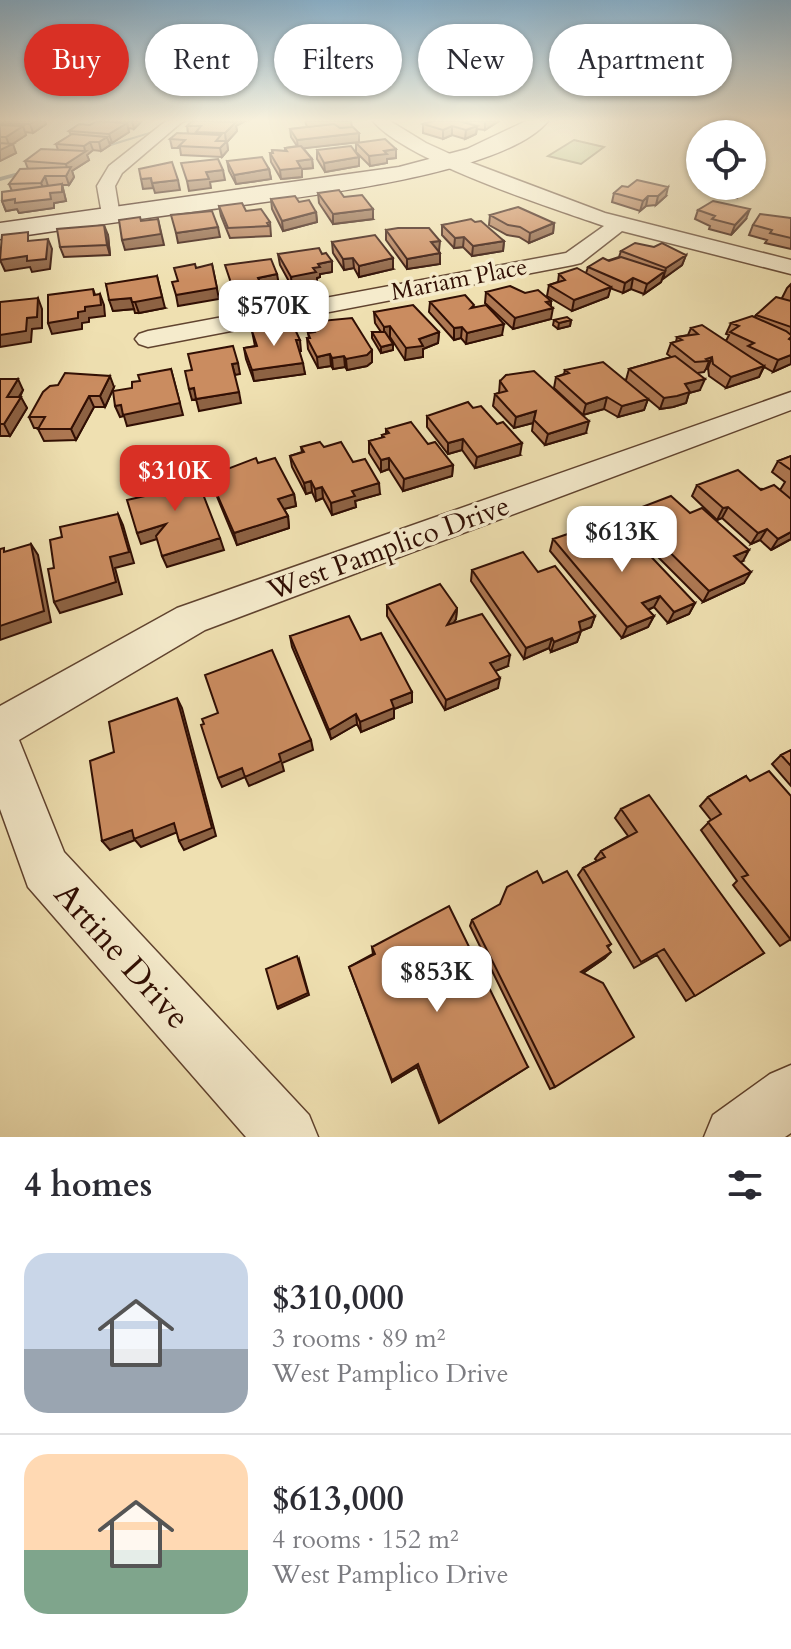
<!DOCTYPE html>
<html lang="en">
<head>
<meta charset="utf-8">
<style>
  body { margin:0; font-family:Cardo,serif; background:#f7f7f7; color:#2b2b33; height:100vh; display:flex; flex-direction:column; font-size:30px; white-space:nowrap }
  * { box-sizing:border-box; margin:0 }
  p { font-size:26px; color:#7c7c81 }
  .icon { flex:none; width:44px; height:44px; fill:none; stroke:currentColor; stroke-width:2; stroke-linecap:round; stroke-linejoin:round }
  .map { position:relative; height:1137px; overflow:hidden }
  .details { display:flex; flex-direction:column; background:#fff; flex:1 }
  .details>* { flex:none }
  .hud { position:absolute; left:24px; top:24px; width:744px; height:72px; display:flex; gap:16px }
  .buttons { position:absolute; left:686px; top:120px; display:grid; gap:16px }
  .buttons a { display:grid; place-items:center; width:80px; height:80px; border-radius:50%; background:#fff; box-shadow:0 2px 6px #0004; font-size:40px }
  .price { position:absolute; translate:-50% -68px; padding:0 18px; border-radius:16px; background:#fff; color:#222; font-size:26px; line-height:52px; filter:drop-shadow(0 2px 4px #0008) }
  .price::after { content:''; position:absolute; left:50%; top:48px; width:24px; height:18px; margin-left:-12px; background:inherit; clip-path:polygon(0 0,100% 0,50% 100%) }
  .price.active { background:#d93025; color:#fff }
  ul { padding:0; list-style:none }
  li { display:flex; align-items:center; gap:24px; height:200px; padding:0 24px }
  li+li { border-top:2px solid #e1e1e2 }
  li span { display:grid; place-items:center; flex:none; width:224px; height:160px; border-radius:24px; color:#555 }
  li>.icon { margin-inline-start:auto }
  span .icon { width:96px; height:96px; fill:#fffc; stroke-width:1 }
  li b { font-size:34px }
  h2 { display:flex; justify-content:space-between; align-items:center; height:96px; padding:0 24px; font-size:34px }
  .pill { padding:0 28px; border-radius:36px; background:#fff; box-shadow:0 2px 6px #0004; font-size:28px; line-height:72px }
  .pill.active { background:#d93025; color:#fff }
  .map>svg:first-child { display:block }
  .green { fill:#bac28b; stroke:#766848; stroke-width:2 }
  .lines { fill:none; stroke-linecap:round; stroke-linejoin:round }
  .stream { fill:#72766f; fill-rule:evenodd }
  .street-casing { stroke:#60432f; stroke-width:3 }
  .secondary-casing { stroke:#310f04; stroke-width:3 }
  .street { fill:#f5ebcc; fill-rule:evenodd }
  .secondary { fill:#f5ebcc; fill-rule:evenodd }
  .wall { fill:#ae7853; stroke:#310f04; stroke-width:2 }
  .shaded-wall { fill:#8d6243; stroke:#310f04; stroke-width:2 }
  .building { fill:#ca8c60; stroke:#310f04; stroke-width:2 }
  .labels { text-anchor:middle; stroke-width:7; stroke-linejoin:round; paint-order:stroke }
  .far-street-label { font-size:24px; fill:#310f04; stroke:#f5ebcc }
  .street-label { font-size:28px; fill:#310f04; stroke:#f5ebcc }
  .near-street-label { font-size:34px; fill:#310f04; stroke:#f5ebcc }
</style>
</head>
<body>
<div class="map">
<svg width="791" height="1137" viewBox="0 0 791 1137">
  <rect width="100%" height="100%" fill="#efe0b1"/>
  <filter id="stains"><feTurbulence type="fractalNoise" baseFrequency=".0025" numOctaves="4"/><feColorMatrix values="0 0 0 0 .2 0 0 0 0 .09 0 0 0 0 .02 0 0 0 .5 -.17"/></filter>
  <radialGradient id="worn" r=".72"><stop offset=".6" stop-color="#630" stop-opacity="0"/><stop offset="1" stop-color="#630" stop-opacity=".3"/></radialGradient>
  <path class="green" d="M574,140L604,147L581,164L548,156Z"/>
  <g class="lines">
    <path class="stream" d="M186,121H191L98,150L93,149Z
      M30,169L32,172L0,181V177Z"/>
    <defs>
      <path id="street" d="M166,121H183L122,173L115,186L120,216L110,222L103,220L97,186L109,166Z
        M373,121H390L426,143L459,158L605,213L791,260V274L622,231L581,263L573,265L148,347L139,344L135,339L139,334L148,331L566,253L604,226C551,208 406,161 373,121Z
        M791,392V410L205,630L19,740L64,852L309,1115L318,1137H246L28,887L0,809V706L177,608Z
        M791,1065V1133L785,1137H704L713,1115L770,1074Z"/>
      <path id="secondary" d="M526,121H548C502,178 280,199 205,210C137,219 68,229 0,239V223L399,167L467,149Z"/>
    </defs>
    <use href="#street" class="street-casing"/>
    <use href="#secondary" class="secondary-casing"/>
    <use href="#street" class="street"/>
    <use href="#secondary" class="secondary"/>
  </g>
  <path class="wall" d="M0,121H45L46,124L33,133L25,132L26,135L12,144L16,153L0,161Z
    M101,121H142L134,129L128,128L129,132L112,143L109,142L110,145L101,151L93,150L87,155L89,160L72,171L74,177L69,185H62L66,201L54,203V208L19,213L17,209L6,211L2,201L12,191L9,184L28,169L25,161L58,150L56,144L71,135L69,131L90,125Z
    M192,121H245L236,126L237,131L227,142L228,150L222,157L181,155L180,148H172L170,139L188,133L187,126Z
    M305,121H351L352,127L359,142L303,148L312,159L313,168L302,169V177L281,179L271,162L270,153H272V150L285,151V148L297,146L291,137L290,129L307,127Z
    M433,121H499L485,130L477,129L476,134L465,139L452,135L443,139L423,133V124Z
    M356,143L396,158L387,159V163L370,166L356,152Z
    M317,150L359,157V166L325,172L317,159Z
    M227,161L269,169L271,179L236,184L229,171Z
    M701,186H746L737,198Z
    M318,193L344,197L373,219L333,224L319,203Z
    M614,193L666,196L656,205L646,206L640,211L612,202Z
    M271,199L299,202L316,212L317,222L283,231L272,209Z
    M219,206L246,211L270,222L271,236L230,238L221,216Z
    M698,210L746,219L731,235L709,229L710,226L695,219Z
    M490,215L554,223L553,233L529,243L519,237L507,235L489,225Z
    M791,218V249L765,243L767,240L749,235L753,225Z
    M475,222L504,241L503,251L472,256L463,247L454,248L442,235V225Z
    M386,230L439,251L440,264L407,269L386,240Z
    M108,235L110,255L64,257L60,247Z
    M332,242L393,269L359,277L354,268L344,270L333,253Z
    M621,251L686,255L682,265L662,279L661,282L644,294L631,289L623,293L610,288L608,297L572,311L547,296L549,285L558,282L559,274L586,273L588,267L619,257Z
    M278,254L332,272L320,274V277L317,278V283L292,287L280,265Z
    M106,284L165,308L139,313H135L134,309L113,311Z
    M791,284V364L773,372L764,367L759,377L726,388L709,376L708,368L706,369L704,372L697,373L700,390L689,393L686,403L673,407L660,409L648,399L644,410L618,417L604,409L583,415L554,388L556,377L564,374L565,370L626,380L629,369L671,357L667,354L671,343L676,342L677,337L688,335L691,328L726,341L729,335L726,334L731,323L755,317L756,315L782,298L787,288Z
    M486,292L525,293L551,301V319L513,329L485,303Z
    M430,302L474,307L502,335L466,344L461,338L454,340L429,312Z
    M374,312L439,332L438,343L423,349V357L405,360L390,337H389L393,344V350L381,353L372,338V332H381L375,323Z
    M554,320H571L570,326L558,329L553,325Z
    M310,322L372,350V362L367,366L347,370L345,367L333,369L331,366L318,368L308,349L307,338H309L308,333L311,332Z
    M252,331L301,351H299L305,374L254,381L246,359L244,348L255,346Z
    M0,379L23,390L20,397L27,408L10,436H0Z
    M500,381L586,433L545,445L532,431L533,423L514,428L493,406L495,394L499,393Z
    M114,387L105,407H94L76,440L44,441L38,429L39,428H34L29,417Z
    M427,416L520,455L475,468L462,450L448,454L427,427Z
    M386,429L428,444L453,465L452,476L403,491L389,469L381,472L369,453V441L382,438V435L386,434Z
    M301,447H324L353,462L380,494L355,501L356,507L332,515L323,498L316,501L312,492L306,494L292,467L290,456L302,452Z
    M791,456V539L771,550L760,540L751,544L722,518L717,520L692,496L697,485L780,490L785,482L772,472L778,461Z
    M258,463L294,494L296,506L284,509L288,516L289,528L237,545L213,487L209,476Z
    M629,512L743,561L740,562L744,583L703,602L625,524Z
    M553,539L616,556L627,552L629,547L695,603L689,614L668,623L654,607L648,610L654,616L648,627L622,638L550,551Z
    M472,570L538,572L595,616L591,627L581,631L577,642L551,652L549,648L524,659L471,581Z
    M387,605L457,608L456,619L453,623L508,666L495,671L498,688L445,710L387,616Z
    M290,636L361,640L412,692V702L394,709V718L361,732L357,724L331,739L292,647Z
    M791,750V786L772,764L781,755Z
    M746,776L791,939L780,946L733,885L737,881L701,830L711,820L700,806L708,797Z
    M621,809L764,953L686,1001L657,955L634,968L578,875L583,868L597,861L595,859L601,851L628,836L615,818Z
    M543,883L611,944L608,947L605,958L583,973L555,1087L550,1089L470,926L472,920Z
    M372,947L528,1067L439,1123L417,1067L392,1082L349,967L373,954Z"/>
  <path class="shaded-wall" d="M35,121H45L46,124L33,133L30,124Z
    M132,121H142L134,129Z
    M232,121H245L236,126L237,131L227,142L228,150L222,157L220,148L226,142L225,133L233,125Z
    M485,121H499L485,130Z
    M127,123L129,132L112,143L109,134Z
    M23,126L26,135L11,145L13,144L16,153L0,161V150L9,145L6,137Z
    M452,126V135L443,139V130Z
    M477,126L476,134L465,139L466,130Z
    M359,133V142L298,149L297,140Z
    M107,137L110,145L101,151L99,142Z
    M90,142L93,150L87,155L89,160L72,171L74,177L69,185L66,176L68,172L66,164L85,151L84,146Z
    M396,149V158L387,159V163L370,166L369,156L384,151Z
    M359,157V166L325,172L324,163Z
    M312,159L313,168L302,169V177L281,179L280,170L297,161Z
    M269,169L271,179L236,184L234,175Z
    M223,170L225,180L210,182L211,188L189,191L187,181L206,172Z
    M45,176L48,186L45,192L41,183Z
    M151,178L153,188L143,189L141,179Z
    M178,180L180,190L155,193L152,183Z
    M62,184L66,201L54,203V208L19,213L17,209L6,211L2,201L50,193Z
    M742,186H746L737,198L741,189Z
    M668,187L666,196L656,205L658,196Z
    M648,196L646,206L640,211L643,201Z
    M373,209V219L333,224V214Z
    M750,209L746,219L731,235L735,225Z
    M316,212L317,222L283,231L282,221Z
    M158,219L164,245L125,250L122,240Z
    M554,223L553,233L529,243L530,233Z
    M104,225L108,235L110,255L107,245Z
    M218,227L220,237L178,243L176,233Z
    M464,237L463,247L454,248L455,238Z
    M48,239L52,249L50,269L32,272L30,267L5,271L0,260Z
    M440,241L439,251L431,252V242Z
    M504,241L503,251L472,256L473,246Z
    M440,253V264L407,269V259Z
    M686,255L682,265L663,279L666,268Z
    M353,258L354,268L344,270L343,259Z
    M393,258V269L359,277V266Z
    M332,261V272L320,274V277L317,278V283L292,287L291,277L313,268L318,264Z
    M212,264L219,299L178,306L176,295Z
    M665,271L661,282L644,294L647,284Z
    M277,274L279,285L260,289L261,293L234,297L232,286L258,278Z
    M157,276L165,308L139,313L135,302Z
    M633,278L631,289L623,293L625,283Z
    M611,287L608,297L572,311L574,300Z
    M93,289L97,300L100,294L104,305L105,316L89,318V322L82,323V329L52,334L48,323L78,312L85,307L94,295Z
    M38,298L42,309V328L32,329L31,342L0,347V335L27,318Z
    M131,298L134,309L113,311L109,300Z
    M551,301L550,309L553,308L551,319L513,329L515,318L546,302Z
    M571,320L570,326L558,329L559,323Z
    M504,324L502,335L466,344L467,333Z
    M390,326V337L384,338V327Z
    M462,327L461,338L454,340V328Z
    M439,332L438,343L423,349V357L405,360L406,348L419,339Z
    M296,340H300L301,351H297Z
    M393,344V350L381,353V347Z
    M372,350V362L367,366L347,370L346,359Z
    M330,354L331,366L318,368L317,357Z
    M791,355V364L773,372L778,360Z
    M344,356L345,367L333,369L332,358Z
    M712,357L708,368L706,369L709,361L706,359Z
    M238,363L240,374L235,375L232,364Z
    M303,363L305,374L254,381L252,370Z
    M764,366L759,377L726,388L731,377Z
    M171,369L183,415L127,426L124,416L120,417L115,406Z
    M110,376L114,387L105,407L100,396Z
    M18,379L23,390L12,408L7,397Z
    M705,379L700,390L689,393L686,403L673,407L660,409L664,398L685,384Z
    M194,388L197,399L192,400L189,389Z
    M239,392L241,403L199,411L196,399Z
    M89,396L94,407L76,440L71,429Z
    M21,397L27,408L10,436L4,424Z
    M607,397L604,409L583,415L586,404Z
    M648,399L644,410L618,417L622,406Z
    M536,411L533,423L514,428L516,417Z
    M589,421L586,433L545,445L548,434Z
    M463,439L462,450L448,454V443Z
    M522,443L520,455L475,468L477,457Z
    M389,458V469L381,472V460Z
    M453,465L452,476L403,491L404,479Z
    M311,481L312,492L306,494L304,483Z
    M379,483L380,494L355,501L356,507L332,515L331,503L352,491Z
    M322,487L323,498L316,501L315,489Z
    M294,494L296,506L280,510L278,499Z
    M728,507L722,518L717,520L723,508Z
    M118,514L123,525L134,563L115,568L122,594L60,613L54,602L110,557Z
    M288,516L289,528L237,545L234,533Z
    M166,524L170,535L141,544L137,533Z
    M767,529L760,540L751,544L758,533Z
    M791,532V539L771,550L778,539Z
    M220,538L224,550L167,567L162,556Z
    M31,544L38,555L51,622L0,640V626Z
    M749,550L743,561L728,568L734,556Z
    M751,572L744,583L703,602L709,591Z
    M660,596L654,607L638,614L642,603Z
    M695,603L689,614L668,623L674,612Z
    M457,608L456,619L446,636L447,625Z
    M595,616L591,627L575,633L579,622Z
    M654,616L648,627L622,638L627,627Z
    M581,631L577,642L551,652L554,642Z
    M552,638L549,648L524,659L526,648Z
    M510,655L508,666L488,674L490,663Z
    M500,678L498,688L445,710L446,700Z
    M412,692V702L394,709V718L361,732L360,722L391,700Z
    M177,698L182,708L216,836L184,850L179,841Z
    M356,714L357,724L331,739L329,730Z
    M311,740L313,750L282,763L284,771L249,786L245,777L222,787L218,778Z
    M174,823L180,831L141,847L135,840L110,850L102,841L132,830Z
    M611,952L605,958L576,978L581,972Z
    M299,959L309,995L278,1009L277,1007Z
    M418,1064L417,1067L392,1082V1080Z"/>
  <path class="building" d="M0,121H35L30,124L0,123Z
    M97,121L127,123L109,134L69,131L79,124L90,125Z
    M192,121H204L236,122L225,133L196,132L201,126H187Z
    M433,121H459L477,126L466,130L452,126L443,130L423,124Z
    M334,124L340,128L353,127L359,133L297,140L290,129Z
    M0,125L23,126L6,137H0Z
    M177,133L221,135L216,141H227L220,148L179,146L185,140L170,139Z
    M72,134L107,137L99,142H90L84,146L56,144Z
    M385,139L396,149L384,151L387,154L369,156L356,143Z
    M0,143L13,144L0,150Z
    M301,146L312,159L297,161L301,168L280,170L270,153H273L272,150L287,151L285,148Z
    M351,146L359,157L324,163L317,150Z
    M41,149L86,151L66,164L25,161Z
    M262,157L269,169L234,175L227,161Z
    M218,159L223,170L206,172L209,179L187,181L181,163Z
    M172,162L178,180L152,183L151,178L141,179L139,169Z
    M71,167L66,176H45L41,183L9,184L20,169Z
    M637,180L668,187L658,196H648L643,201L614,193L622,186L628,187Z
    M62,184V192L50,193L51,199L15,203V199L2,201V192Z
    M339,190L344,197L362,195L373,209L333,214L318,193Z
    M295,196L299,202L309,200L316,212L282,221L271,199Z
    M713,201L750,209L735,225L712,219L715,216L698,210Z
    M242,203L246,211L261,209L270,222L267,223L269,226L228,228L219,206Z
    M518,207L554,223L530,233L520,227L508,225L490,215Z
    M212,211L218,227L176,233L171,215Z
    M760,214L791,218V238L770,233L772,230L753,225Z
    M140,217L141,221L158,219L161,234L122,240L119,220Z
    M471,219L475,222L481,221L504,241L473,246L464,237L455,238L442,225Z
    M104,225L107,245L60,247L57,229Z
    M398,228H429L440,241L431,242L440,253L407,259L386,230Z
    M28,232V241L48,239L46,259L27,261V256L0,260L2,235Z
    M375,235L393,258L359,266L353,258L343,259L332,242Z
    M635,243L654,247L662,243L686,255L666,268L621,251Z
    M319,248L322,254L326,253L332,261L318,264L320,267L313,268L316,272L291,277L278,254Z
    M621,257L665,271L647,284L633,278L625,283L588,267L603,258L609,261Z
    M271,259L277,274L258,278L260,282L232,286L225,265Z
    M195,264L196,268L212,264L217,288L176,295L172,282L178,281L174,268Z
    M577,268L611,287L574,300L549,285L565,280L559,274Z
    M157,276L162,297L135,302H132L131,298L109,300L106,284Z
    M510,286L525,293L538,290L551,301L546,302L553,308L515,318L486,292Z
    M93,289L94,295L100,294L101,305L85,307V311L78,312V318L48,323V295Z
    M465,295L474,305L471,308L486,305L504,324L467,333L462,327L454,328L430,302Z
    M776,297L791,301V327L756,315Z
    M38,298L37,317L27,318L26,331L0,335V302Z
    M413,305L439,332L419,339L423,346L406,348L390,326L384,327L374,312Z
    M752,316L786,331L791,335V337L789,339L791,340V355L778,360L748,346L754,343L730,332L739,326L731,323Z
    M567,317L571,320L559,323L554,320Z
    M352,318L372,350L367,355L346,359L344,356L332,358L330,354L317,357L307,338H310L308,333L315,332L310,322Z
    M293,325L300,340H296L303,363L252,370L244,348L257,346L252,331Z
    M702,325L764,366L731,377L713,364L712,357L706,359L709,361L695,362L671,343L682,340L677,337L698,334L691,328Z
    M372,332H385L393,344L381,347Z
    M233,346L238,363L232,364L239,392L196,399L194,388L189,389L185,371L192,370L188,354Z
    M675,356L705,379L685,384L690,392L677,396L664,398L629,369Z
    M603,362L648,399L622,406L607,397L586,404L556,377L569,373L565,370Z
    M171,369L180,403L123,415L121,405L115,406L113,391L132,388V382L140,381L138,375Z
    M534,371L589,421L548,434L534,420L536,411L516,417L495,394L507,391L500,381L506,375Z
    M65,373L110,376L100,396H89L71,429H38L45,417H29L43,392L50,386L58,385Z
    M0,379H18L7,397H21L4,424H0Z
    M468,402L473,408L481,406L497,424L503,422L522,443L477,457L463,439L448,443L427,416Z
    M411,422L428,444L435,442L453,465L404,479L389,458L381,460L369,441L384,437L382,435L389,433L386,429Z
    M320,442L324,447L341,442L353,462L365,459L379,483L352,491L355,496L331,503L322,487L315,489L311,481L304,483L290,456L304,452L301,447Z
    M791,456V470L778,461Z
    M256,458L258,463L275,458L294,494L278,499L288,516L234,533L209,476Z
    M738,470L761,490L774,485L791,499V532L778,539L767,529L758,533L728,507L723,508L697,485Z
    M194,471L220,538L162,556L156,536L166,524L137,533L127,500L145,496L144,490L149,488L148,484Z
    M671,496L690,513L702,508L749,550L734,556L751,572L709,591L629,512Z
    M118,514L129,552L110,557L116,582L54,602L48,569L54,568L50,540L62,537L60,527Z
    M600,523L618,543L616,556L632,550L629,547L641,546L695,603L674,612L660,596L642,603L654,616L627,627L553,539Z
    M31,544L44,611L0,626V549L4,548V552Z
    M523,552L538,572L555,566L595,616L579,622L581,631L554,642L552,638L526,648L472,570Z
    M440,584L457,608L447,625L482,614L510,655L490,663L500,678L446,700L387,605Z
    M349,616L361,640L381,633L412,692L391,700L394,708L360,722L356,714L329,730L290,636Z
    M272,650L311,740L279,754L281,761L245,777L242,768L218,778L201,725L204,724L202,719L218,713L205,675Z
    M177,698L212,828L179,841L174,823L134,839L132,830L102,841L90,761L114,752L109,722Z
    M791,750V766L781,755Z
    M769,771L791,796V940L742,877L748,875L708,822L721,814L708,797L746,776L750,781Z
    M649,795L764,953L695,996L664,949L641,962L583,868L605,857L601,851L637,832L621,809Z
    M537,871L543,883L567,871L611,944L607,946L611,952L581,972L603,983L634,1037L555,1087L472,920L500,904L507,887Z
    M449,906L528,1067L440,1122L418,1064L392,1080L349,967L375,954L372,947Z
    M297,956L308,993L277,1007L266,969Z"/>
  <linearGradient id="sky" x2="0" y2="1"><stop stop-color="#8ab6d4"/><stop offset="0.43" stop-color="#f8f1dc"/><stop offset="1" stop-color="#f8f1dc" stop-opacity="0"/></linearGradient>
  <rect width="791" height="280" fill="url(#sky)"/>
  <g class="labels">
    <g class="far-street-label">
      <text transform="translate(459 279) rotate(-11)" y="8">Mariam Place</text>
    </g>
    <g class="street-label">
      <text transform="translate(388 547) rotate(-20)" y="10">West Pamplico Drive</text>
    </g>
    <g class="near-street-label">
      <text transform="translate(123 955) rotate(48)" y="12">Artine Drive</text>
    </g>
  </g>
  <rect width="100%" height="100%" filter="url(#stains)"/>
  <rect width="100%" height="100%" fill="url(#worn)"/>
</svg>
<div class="buttons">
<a><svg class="icon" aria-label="locate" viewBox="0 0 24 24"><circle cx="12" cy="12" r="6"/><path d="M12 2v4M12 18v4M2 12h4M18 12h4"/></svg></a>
</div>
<b class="price" style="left:274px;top:348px">$570K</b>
<b class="price active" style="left:175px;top:513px">$310K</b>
<b class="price" style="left:622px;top:574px">$613K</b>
<b class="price" style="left:437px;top:1014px">$853K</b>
<div class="hud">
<a class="pill active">Buy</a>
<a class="pill">Rent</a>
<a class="pill">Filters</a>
<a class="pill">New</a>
<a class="pill">Apartment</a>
</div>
</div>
<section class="details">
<h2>4 homes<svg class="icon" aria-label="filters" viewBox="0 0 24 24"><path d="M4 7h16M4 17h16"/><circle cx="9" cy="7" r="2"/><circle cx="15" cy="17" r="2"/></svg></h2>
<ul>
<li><span style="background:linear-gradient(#c9d6e8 60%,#9aa5b1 0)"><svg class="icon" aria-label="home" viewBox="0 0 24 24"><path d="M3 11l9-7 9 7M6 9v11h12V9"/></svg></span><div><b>$310,000</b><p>3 rooms · 89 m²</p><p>West Pamplico Drive</p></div></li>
<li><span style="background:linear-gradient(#ffd9b3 60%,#7fa58c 0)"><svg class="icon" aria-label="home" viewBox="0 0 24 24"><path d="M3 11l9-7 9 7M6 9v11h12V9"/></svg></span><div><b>$613,000</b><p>4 rooms · 152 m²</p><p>West Pamplico Drive</p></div></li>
</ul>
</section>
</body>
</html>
